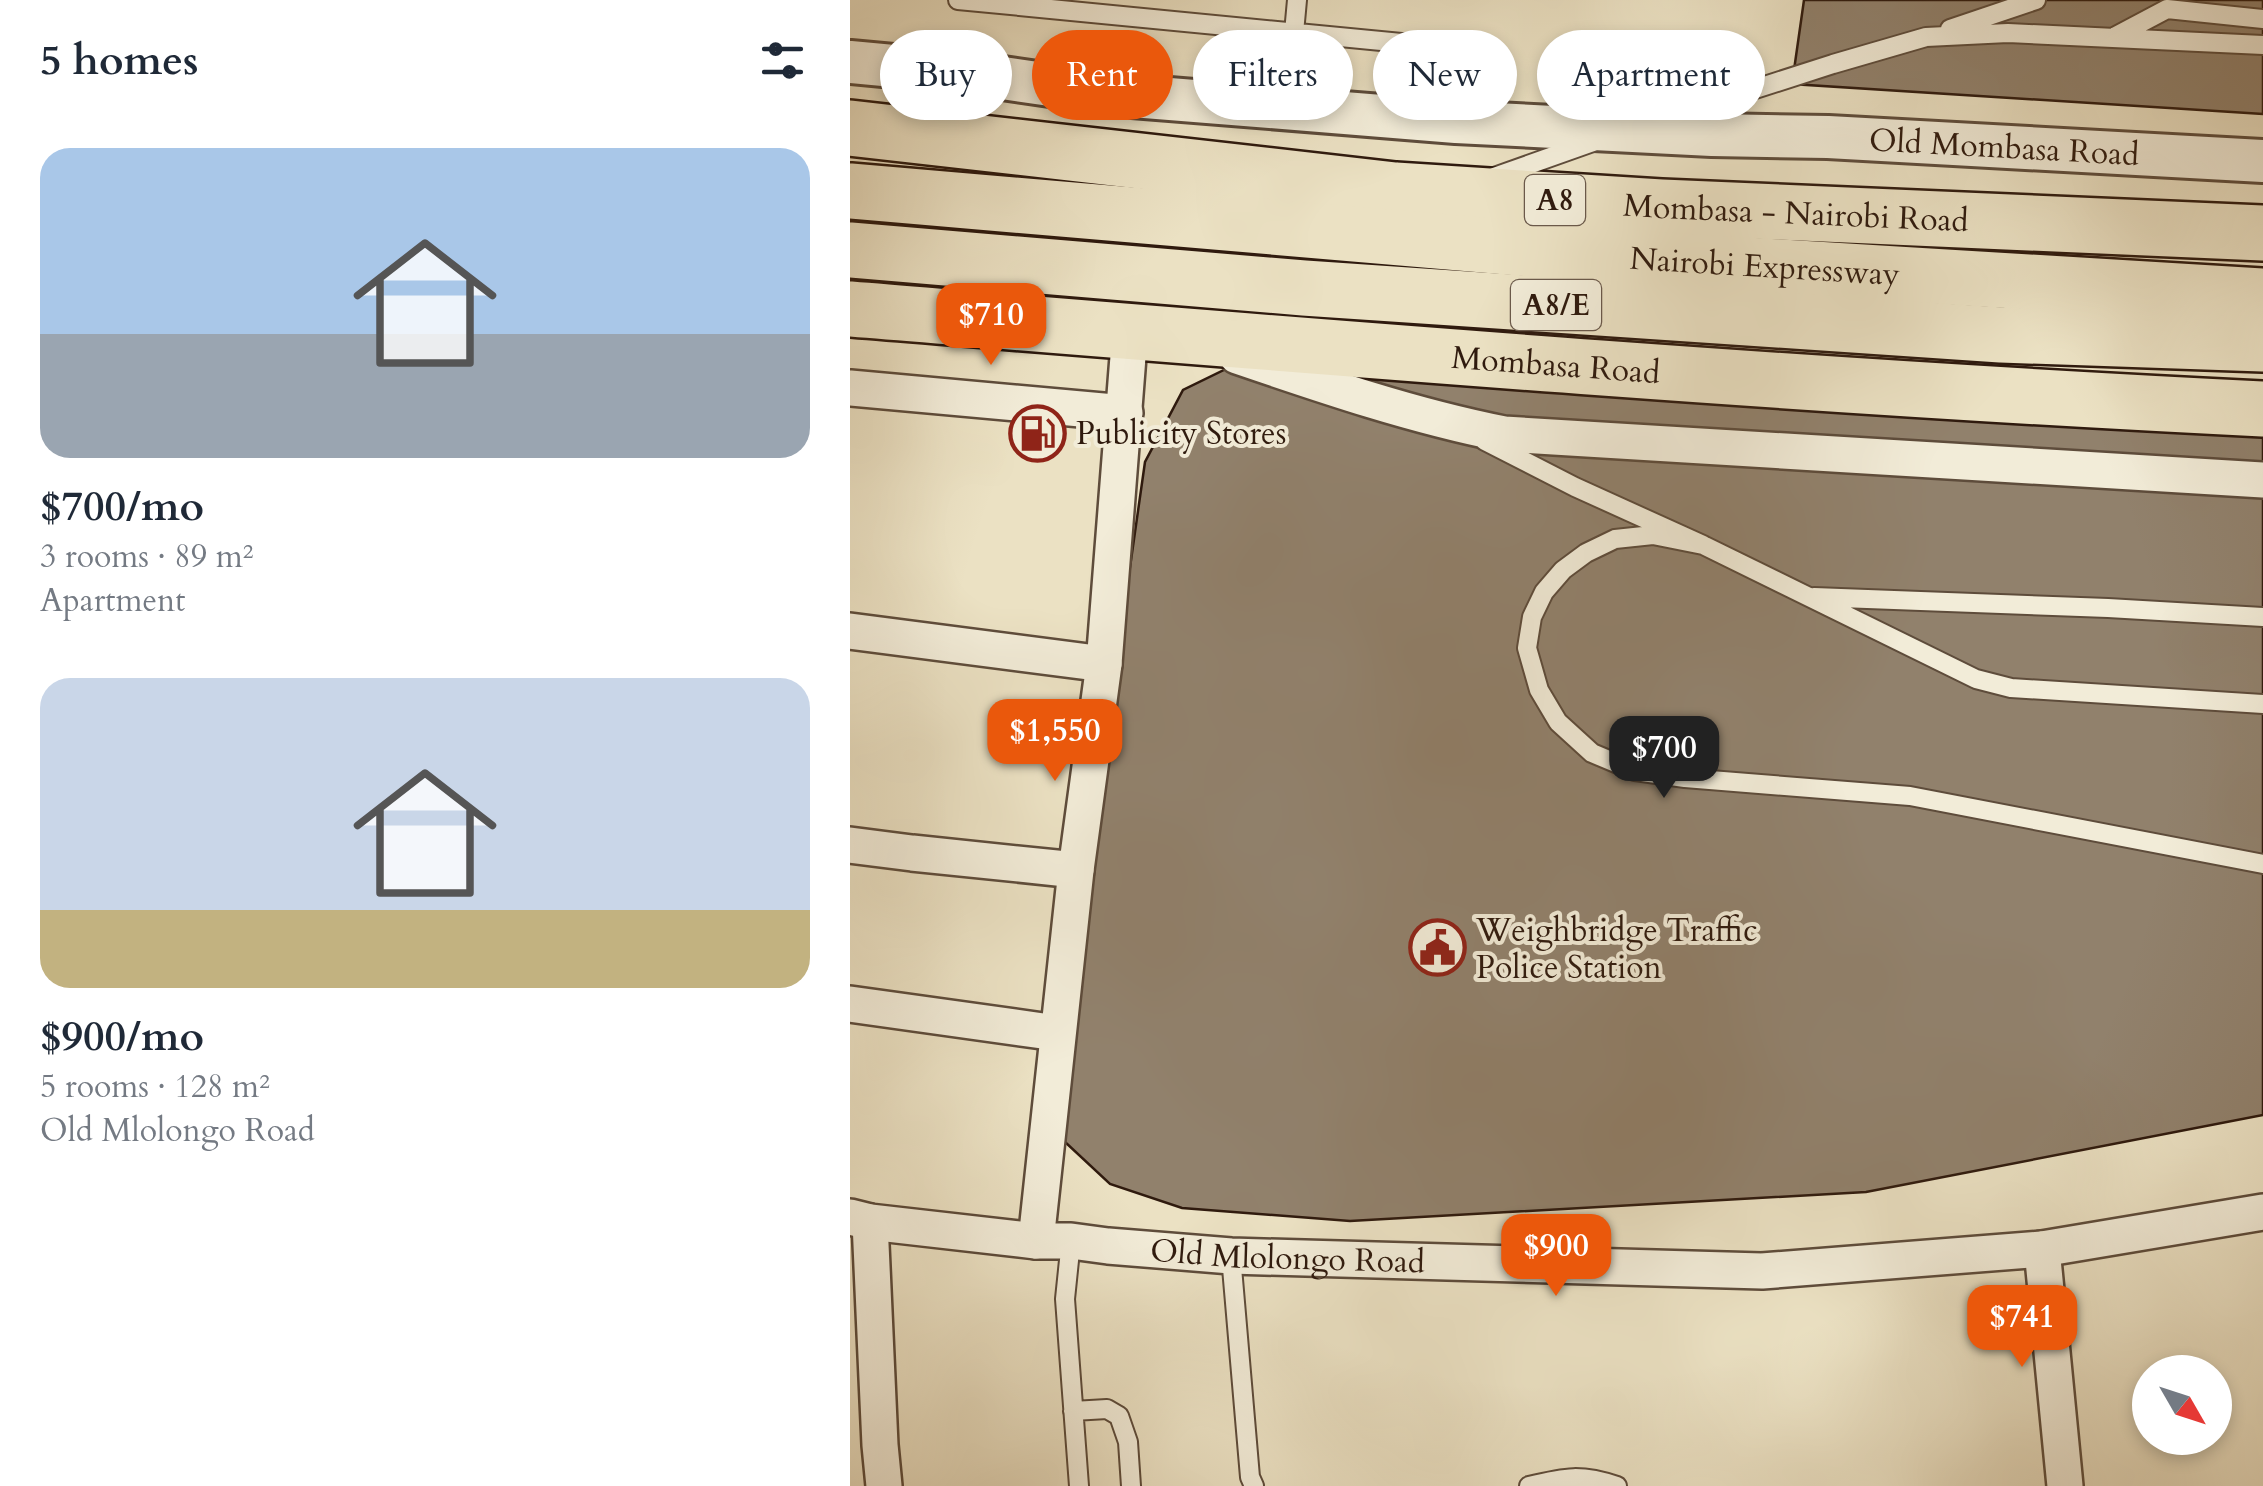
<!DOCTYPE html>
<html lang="en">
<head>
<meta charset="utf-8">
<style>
  body { margin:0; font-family:Cardo,serif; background:#f2f2f3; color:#1f2937; height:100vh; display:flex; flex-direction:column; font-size:38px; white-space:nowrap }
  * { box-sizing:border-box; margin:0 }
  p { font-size:32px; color:#747a83 }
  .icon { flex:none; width:55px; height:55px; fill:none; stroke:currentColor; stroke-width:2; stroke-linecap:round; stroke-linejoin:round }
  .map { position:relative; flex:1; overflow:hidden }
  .side { display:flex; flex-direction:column; background:#fff; width:850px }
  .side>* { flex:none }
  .top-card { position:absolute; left:30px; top:30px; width:950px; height:90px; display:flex; gap:20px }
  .needle { width:65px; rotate:129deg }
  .controls { position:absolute; left:1282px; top:1355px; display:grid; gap:20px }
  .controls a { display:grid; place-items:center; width:100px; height:100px; border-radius:50%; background:#fff; box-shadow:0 5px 15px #0003; font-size:50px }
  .price { position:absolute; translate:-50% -85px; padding:0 22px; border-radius:20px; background:#ea580c; color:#fff; font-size:32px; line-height:65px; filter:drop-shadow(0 2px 5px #0008) }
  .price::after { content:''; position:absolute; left:50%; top:60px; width:30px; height:22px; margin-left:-15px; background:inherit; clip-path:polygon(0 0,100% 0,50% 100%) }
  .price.selected { background:#222; color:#fff }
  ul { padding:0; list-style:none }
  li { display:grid; align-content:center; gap:20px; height:530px; padding:0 40px }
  li span { display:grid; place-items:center; height:310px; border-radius:30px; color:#555 }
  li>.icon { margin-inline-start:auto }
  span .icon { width:180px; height:180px; fill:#fffc; stroke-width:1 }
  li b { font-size:42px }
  h2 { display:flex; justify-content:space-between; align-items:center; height:120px; padding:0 40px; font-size:42px }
  .pill { padding:0 35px; border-radius:45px; background:#fff; box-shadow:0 5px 15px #0003; font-size:35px; line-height:90px }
  .pill.selected { background:#ea580c; color:#fff }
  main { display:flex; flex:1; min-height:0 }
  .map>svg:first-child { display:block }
  .building { fill:#91816c; stroke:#2f1a0e; stroke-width:2.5 }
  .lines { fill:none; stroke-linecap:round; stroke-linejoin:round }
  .service-casing { stroke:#5e4c3b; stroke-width:22 }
  .minor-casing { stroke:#5e4c3b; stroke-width:40 }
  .tertiary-casing { stroke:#5e4c3b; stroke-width:48 }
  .trunk-casing { stroke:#2f1a0e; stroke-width:60 }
  .motorway-casing { stroke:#2f1a0e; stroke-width:60 }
  .service { stroke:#f2ecd8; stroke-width:18 }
  .minor { stroke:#f2ecd8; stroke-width:35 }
  .tertiary { stroke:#f2ecd8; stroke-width:42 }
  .trunk { stroke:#ebe1c3; stroke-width:55 }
  .motorway { stroke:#ebe1c3; stroke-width:55 }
  .labels { text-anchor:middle; stroke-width:8; stroke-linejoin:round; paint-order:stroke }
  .shield { fill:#f2ecd8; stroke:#6a594b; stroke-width:2.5 }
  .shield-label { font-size:30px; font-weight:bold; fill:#2f1a0e }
  .street-label { font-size:32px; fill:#2f1a0e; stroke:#f2ecd8 }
  .poi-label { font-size:32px; fill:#2f1a0e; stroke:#f2ecd8; text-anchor:start }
</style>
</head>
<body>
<main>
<section class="side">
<h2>5 homes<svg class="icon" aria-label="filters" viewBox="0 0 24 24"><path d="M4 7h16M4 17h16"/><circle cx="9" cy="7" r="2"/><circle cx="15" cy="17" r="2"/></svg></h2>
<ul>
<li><span style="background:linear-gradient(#a9c7e8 60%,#9aa5b1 0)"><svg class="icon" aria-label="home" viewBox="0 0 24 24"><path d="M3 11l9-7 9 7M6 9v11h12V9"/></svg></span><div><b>$700/mo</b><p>3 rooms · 89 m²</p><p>Apartment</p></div></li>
<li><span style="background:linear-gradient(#c9d6e8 75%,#c2b280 0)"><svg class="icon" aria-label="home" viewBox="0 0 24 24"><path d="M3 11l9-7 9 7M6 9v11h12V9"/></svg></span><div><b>$900/mo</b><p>5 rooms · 128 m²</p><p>Old Mlolongo Road</p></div></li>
</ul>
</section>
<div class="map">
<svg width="1413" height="1486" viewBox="0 0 1413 1486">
  <rect width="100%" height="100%" fill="#ebe1c3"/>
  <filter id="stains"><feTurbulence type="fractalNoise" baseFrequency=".002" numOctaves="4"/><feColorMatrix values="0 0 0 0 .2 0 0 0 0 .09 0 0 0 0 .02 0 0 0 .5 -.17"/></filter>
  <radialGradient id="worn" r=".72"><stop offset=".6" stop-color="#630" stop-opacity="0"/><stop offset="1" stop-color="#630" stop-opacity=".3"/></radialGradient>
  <path class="building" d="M954,0H1413V114L942,84Z
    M378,368L1413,436V1115L1016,1192L500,1221L332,1208L260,1184L200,1128L295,462L333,390Z"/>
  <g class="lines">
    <defs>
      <path id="service" d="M108,0L593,47C635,62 617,91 606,122
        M1100,29L1186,0
        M1266,36L1317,9L1413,19
        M437,109L447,0
        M815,118L983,64L1076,37L1158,33L1413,45
        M644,177L743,142
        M635,441L725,487L853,545L1126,679L1161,688L1413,704
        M853,545L803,535L765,539L736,553L713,570L694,592L682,617L677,648L689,690L708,722L742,753L785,771L835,778L1060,796L1413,864
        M964,597L1258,608L1413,617
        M221,1241L215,1299L229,1486
        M381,1256L400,1477L404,1486
        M223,1411L257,1409L269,1416L278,1442L281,1486
        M679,1486C716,1477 731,1474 767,1486"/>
      <g id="minor">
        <path d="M387,356C475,386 563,416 654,434L1413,480"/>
        <path d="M0,388L275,413"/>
        <path d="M0,631L254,664"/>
        <path d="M0,845L62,853L226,870"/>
        <path d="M0,1004L207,1033"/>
        <path id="s1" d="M0,1217L20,1222L186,1241H221L258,1246L381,1256L912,1271L1192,1249L1413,1212"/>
        <path d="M20,1222L30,1445L34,1486"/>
        <path d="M186,1241L226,870L254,664L280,331"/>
        <path d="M1192,1249L1215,1486"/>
      </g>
      <g id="tertiary">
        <path id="s2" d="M0,62L118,73L270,95L606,122L862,135L978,137L1413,161"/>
      </g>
      <g id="trunk">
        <path id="s3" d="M0,128L545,190L811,207L1413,233"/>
        <path id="s4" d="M0,309C471,347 941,386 1413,409"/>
      </g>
      <g id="motorway">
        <path id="s5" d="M0,191L798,259L1413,296"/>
        <path d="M0,250L454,288L1151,335L1413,344"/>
      </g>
    </defs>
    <use href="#service" class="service-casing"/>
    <use href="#minor" class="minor-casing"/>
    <use href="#tertiary" class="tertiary-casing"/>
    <use href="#trunk" class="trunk-casing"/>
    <use href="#motorway" class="motorway-casing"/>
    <use href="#service" class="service"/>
    <use href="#minor" class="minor"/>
    <use href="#tertiary" class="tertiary"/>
    <use href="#trunk" class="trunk"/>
    <use href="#motorway" class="motorway"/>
  </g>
  <defs>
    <symbol id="fuel-ring" viewBox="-11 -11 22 22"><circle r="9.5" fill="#f2ecd8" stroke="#8f2418" stroke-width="1.5"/><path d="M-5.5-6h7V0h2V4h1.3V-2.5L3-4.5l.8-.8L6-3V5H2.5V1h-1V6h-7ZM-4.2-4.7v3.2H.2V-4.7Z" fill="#8f2418"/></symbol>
    <symbol id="civic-ring" viewBox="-11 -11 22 22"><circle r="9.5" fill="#f2ecd8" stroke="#8f2418" stroke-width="1.5"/><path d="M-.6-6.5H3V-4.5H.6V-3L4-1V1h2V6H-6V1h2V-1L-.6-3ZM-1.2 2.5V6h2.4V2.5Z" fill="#8f2418"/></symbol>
  </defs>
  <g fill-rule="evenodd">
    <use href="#fuel-ring" x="156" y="402" width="63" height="63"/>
    <use href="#civic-ring" x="556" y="916" width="63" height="63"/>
  </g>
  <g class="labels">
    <g class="shield">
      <rect x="675" y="175" width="60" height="50" rx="8"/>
      <rect x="661" y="280" width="90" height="50" rx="8"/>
    </g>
    <g class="shield-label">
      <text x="705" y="210">A8</text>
      <text x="706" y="315">A8/E</text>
    </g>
    <g class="street-label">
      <text dy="11" stroke="none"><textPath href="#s2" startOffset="1158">Old Mombasa Road</textPath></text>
      <text dy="11" stroke="none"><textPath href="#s3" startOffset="950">Mombasa - Nairobi Road</textPath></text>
      <text dy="11" stroke="none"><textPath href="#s5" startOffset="918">Nairobi Expressway</textPath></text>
      <text dy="11" stroke="none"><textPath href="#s4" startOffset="708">Mombasa Road</textPath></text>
      <text dy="11" stroke="none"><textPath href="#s1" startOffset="440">Old Mlolongo Road</textPath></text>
    </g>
    <g class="poi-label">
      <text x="226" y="444">Publicity Stores</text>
      <text x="626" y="941">Weighbridge Traffic<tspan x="626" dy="37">Police Station</tspan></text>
    </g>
  </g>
  <rect width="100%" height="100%" filter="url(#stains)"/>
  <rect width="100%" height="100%" fill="url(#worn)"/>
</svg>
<div class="controls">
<a><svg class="needle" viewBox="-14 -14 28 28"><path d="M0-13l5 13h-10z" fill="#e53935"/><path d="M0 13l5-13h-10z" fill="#747a83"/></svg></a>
</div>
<b class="price" style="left:141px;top:368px">$710</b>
<b class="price" style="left:205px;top:784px">$1,550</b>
<b class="price selected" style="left:814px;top:801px">$700</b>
<b class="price" style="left:706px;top:1299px">$900</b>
<b class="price" style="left:1172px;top:1370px">$741</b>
<div class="top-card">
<a class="pill">Buy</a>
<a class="pill selected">Rent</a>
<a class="pill">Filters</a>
<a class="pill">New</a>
<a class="pill">Apartment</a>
</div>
</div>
</main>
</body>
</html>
